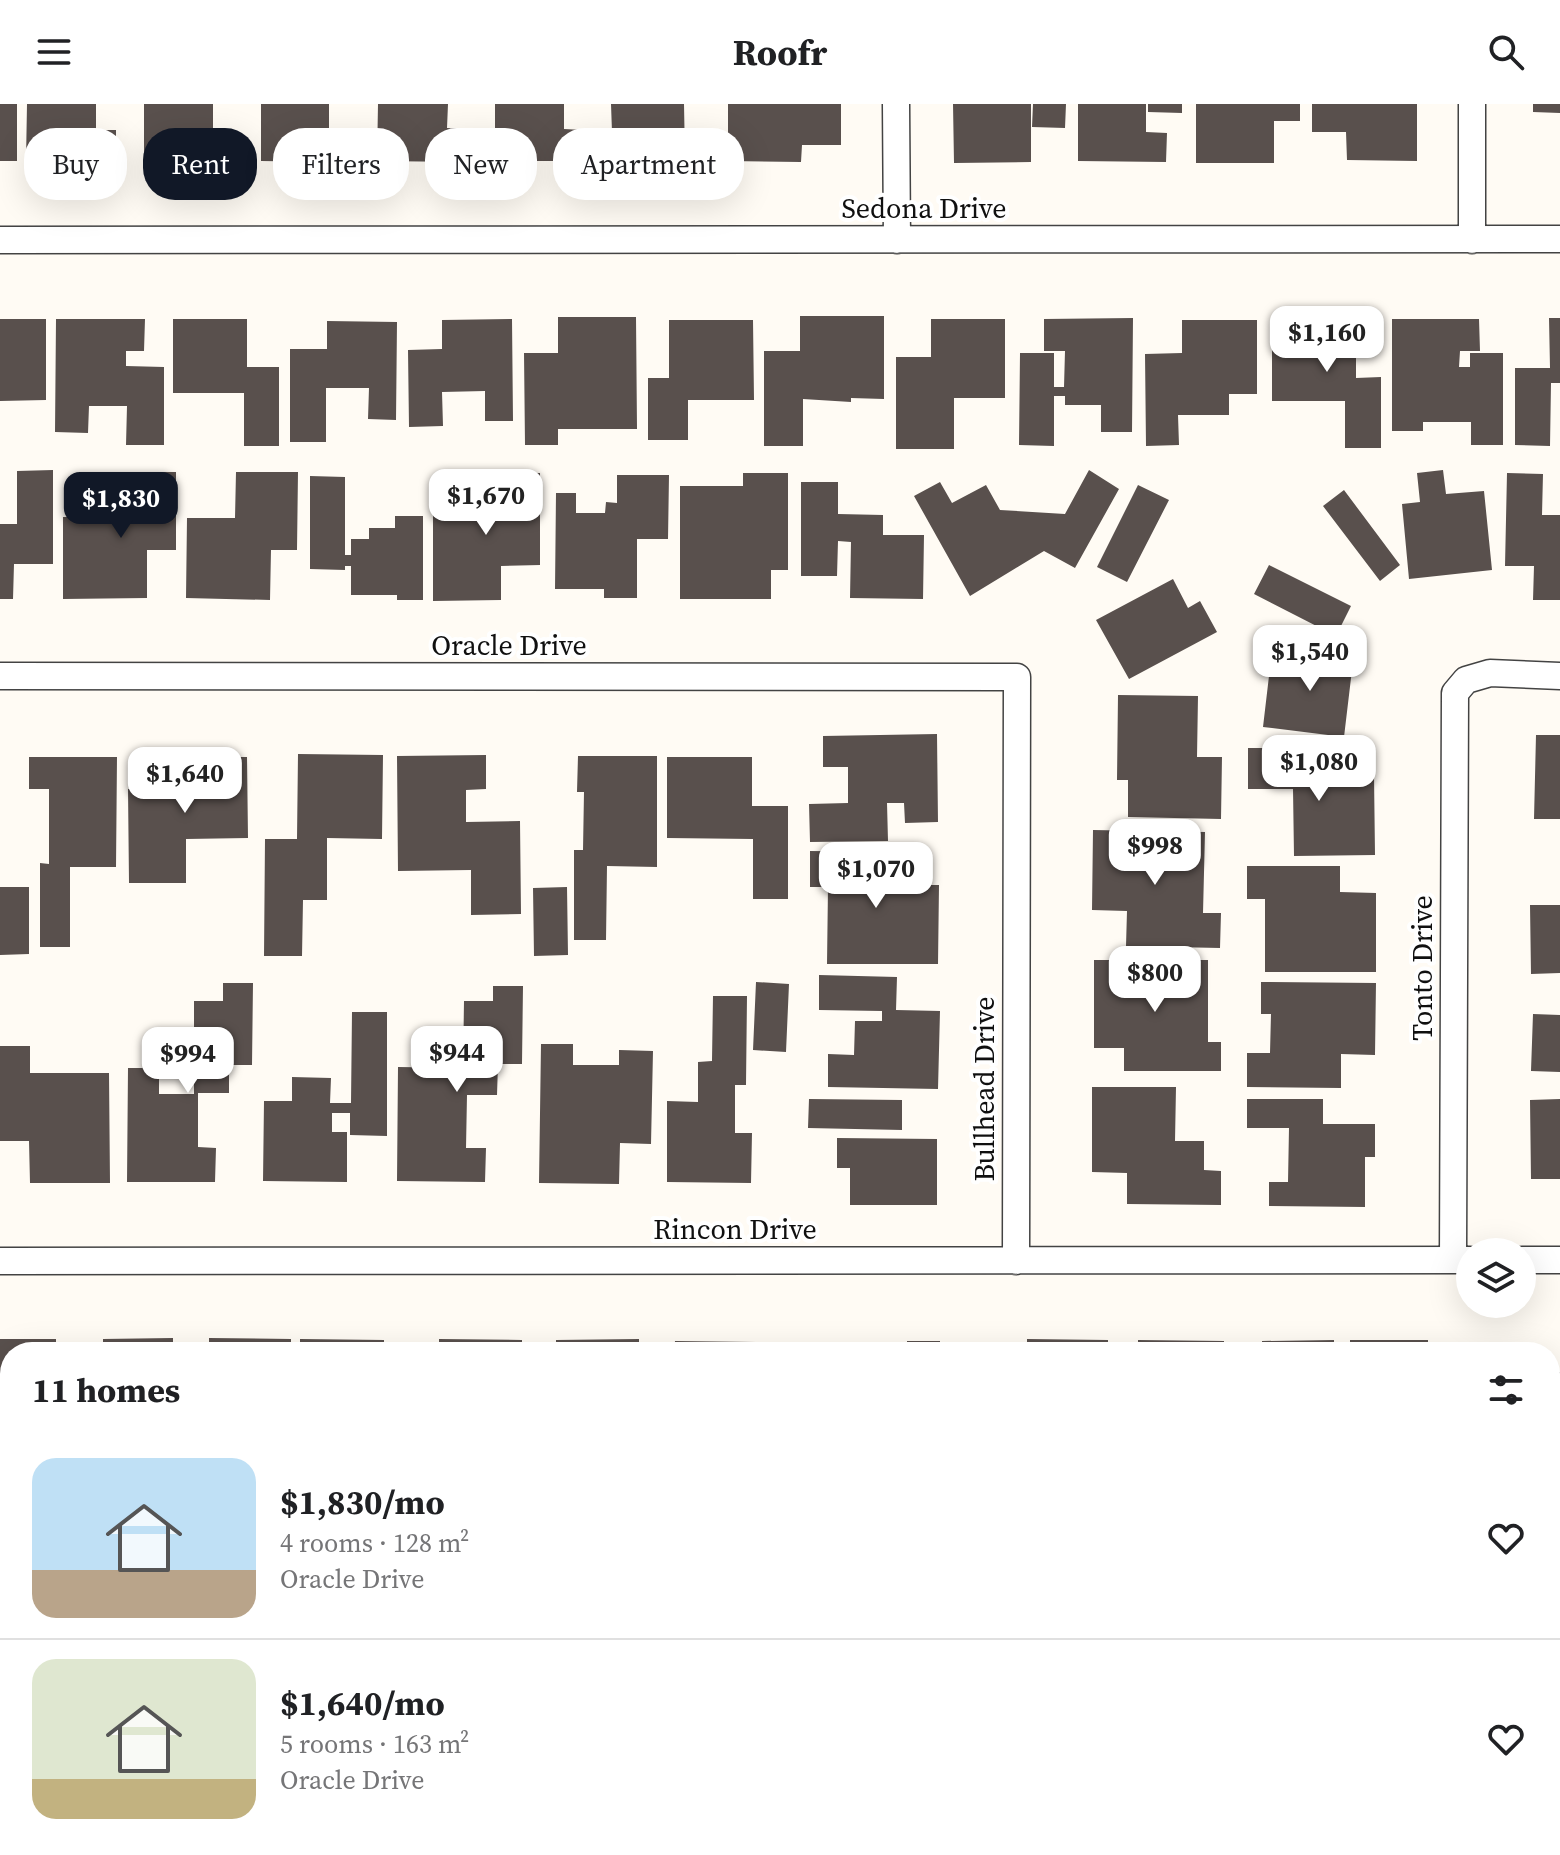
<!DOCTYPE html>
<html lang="en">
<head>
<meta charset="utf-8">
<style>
  body { margin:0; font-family:"Source Serif 4",serif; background:#f2f2f2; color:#202124; height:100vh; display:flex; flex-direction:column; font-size:30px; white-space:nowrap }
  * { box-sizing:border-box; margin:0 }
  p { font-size:26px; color:#757577 }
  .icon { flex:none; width:44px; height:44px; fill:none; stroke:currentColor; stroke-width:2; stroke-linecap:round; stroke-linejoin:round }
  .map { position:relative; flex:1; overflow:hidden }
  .side { position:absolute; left:0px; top:1238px; width:1560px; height:514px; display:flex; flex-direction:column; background:#fff; border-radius:32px 32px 0 0; box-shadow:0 8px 32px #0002 }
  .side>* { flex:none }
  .top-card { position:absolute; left:24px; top:24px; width:800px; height:72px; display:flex; gap:16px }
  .buttons { position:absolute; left:1456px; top:1134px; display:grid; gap:16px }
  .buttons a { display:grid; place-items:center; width:80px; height:80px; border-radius:50%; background:#fff; box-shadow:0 8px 32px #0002; font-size:40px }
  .price { position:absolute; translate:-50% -68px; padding:0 18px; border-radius:16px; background:#fff; color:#222; font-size:26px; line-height:52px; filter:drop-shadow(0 2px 4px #0008) }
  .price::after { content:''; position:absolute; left:50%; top:48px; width:24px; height:18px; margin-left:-12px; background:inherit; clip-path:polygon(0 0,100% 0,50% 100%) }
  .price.selected { background:#111827; color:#fff }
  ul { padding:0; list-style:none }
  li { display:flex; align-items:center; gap:24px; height:200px; padding:0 32px }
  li+li { border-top:2px solid #e0e0e0 }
  li span { display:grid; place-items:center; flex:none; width:224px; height:160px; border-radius:24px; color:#555 }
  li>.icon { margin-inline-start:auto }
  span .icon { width:96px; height:96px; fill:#fffc; stroke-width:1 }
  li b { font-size:34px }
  h2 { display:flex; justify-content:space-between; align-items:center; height:96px; padding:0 32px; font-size:34px }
  .tag { padding:0 28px; border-radius:32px; background:#fff; box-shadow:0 8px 32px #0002; font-size:28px; line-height:72px }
  .tag.selected { background:#111827; color:#fff }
  header { display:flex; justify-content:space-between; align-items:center; height:104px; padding:0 32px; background:#fff; font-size:36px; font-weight:700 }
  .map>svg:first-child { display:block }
  .building { fill:#59504d }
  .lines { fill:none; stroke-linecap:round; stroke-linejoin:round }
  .minor-casing { stroke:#434343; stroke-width:29 }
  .minor { stroke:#fff; stroke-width:26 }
  .labels { text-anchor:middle; stroke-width:8; stroke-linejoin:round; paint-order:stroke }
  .street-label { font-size:28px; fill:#101010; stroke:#fff }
</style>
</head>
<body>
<header><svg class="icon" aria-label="menu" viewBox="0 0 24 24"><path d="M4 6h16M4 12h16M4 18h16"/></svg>Roofr<svg class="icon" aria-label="search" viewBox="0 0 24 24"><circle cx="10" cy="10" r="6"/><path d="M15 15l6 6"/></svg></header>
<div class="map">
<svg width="1560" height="1751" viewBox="0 0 1560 1751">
  <rect width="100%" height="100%" fill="#fffbf4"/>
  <path class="building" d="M0,0H17V57H0Z
    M27,0H96V26H116V58L26,57Z
    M144,0H213V58H144Z
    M261,0H329V58L261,57Z
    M378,0H448L447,24L466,25L465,58L377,57Z
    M495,0H564V25L583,26V57H495Z
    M611,0H684L685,54L613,56Z
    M728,0H841V41H802L801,58L728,57Z
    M953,0H1031V58L954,59Z
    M1033,0H1066L1065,24L1032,23Z
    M1078,0H1146V28L1167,29L1166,58L1078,57Z
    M1148,0H1182V9L1148,8Z
    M1196,0H1300V17H1274V59H1196Z
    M1312,0H1417V57L1347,56L1346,28H1312Z
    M1533,0H1560V9L1533,8Z
    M800,212H884V295L851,294V298L803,295V342H764V247H800Z
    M558,213H636L637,325H558V341H525L524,249H558Z
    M1133,214L1132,328H1101V301H1065V292H1054V342L1019,341L1020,249H1054V283H1064L1065,247H1044V215Z
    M1549,214H1560V279H1551L1550,342L1515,341V264H1550Z
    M0,215H46V296L0,297Z
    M56,215H145L144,247H126V262L164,263V341H126L127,302H89L88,329L55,328Z
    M173,215H247V263H279V342H244V289H173Z
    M512,215L513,317H485V287L442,288L443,322L409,323L408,246L442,245V216Z
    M931,215H1005V294H954V345H896V253H931Z
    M1392,215H1479L1480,247H1460L1459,263H1470V249H1503V341H1471V318H1423V327H1392Z
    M669,216H753L754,296H688V336H648V274H669Z
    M1182,216H1257V290H1229V311H1178L1179,341L1146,342L1145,250L1182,249Z
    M1272,216H1356V274L1381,273V344H1345V297H1272Z
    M327,217L397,218L396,316L368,315L369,284H326V338H290V245H327Z
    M53,366V460H14L13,495H0V420H17V367Z
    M1089,366L1119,385L1075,464L1044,447L970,492L914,392L940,378L952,399L986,381L1000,406L1065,410Z
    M1443,366L1446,390L1484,387L1492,466L1409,475L1402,400L1420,398L1417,369Z
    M118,368H176V446H147V494L63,495V413H118Z
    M236,368H298L297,446H271L270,496L186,494L187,414H235Z
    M483,369H540V461L501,462V496L433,497V396H483Z
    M743,369H788V466H771V495H680V382H743Z
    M1507,369L1543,370L1542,411H1560V496H1533L1534,462H1505Z
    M617,371H669L668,435H637V494H604V485H555L556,389H576V409H605L606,398L617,399Z
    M310,372L345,373V451H351V435H369V424H395V412H423V496H397V491H351V462H345V466L310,465Z
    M801,378H838V410L883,411V431H924L923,495L850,494L851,438L838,437L837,472H801Z
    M1138,381L1169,396L1127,478L1097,463Z
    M1344,386L1400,461L1380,477L1323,402Z
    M1269,461L1351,502L1336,532L1254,490Z
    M1173,475L1188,504L1200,497L1217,528L1129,575L1096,516Z
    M1306,543L1354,549L1344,633L1263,623L1271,555L1303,559Z
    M1118,591L1198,592L1197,653H1222L1221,715L1128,713V676H1117Z
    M937,630L938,718L905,719L904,699H887L888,737L810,738L809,700L848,699V663H823V632Z
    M1536,631H1560V715H1534Z
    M1248,644H1312V672L1374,671L1375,751L1294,752L1293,685H1248Z
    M298,650L383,651L382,735L327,734V796H303L302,852H264L265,735H297Z
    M486,651V685L466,686V718L520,717L521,810L471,811V766L398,767L397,652Z
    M578,652H657V763L607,762L606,836H574V746H583L584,688H577Z
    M29,653H117L116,763H70V843H40V759L49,760V685H29Z
    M164,653H247L248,734L186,735V779H129L128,685H164Z
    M667,653H752V702H788V795H753V735L667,734Z
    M1093,726L1205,728L1203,809H1221L1220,844L1126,842L1127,807L1092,806Z
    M810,747L903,748V781H939L938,860H827L828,783H810Z
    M1247,762H1340V788L1376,789V868H1265V795H1247Z
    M0,783H29V850L0,851Z
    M567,783L568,851L534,852L533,784Z
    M1530,801H1560V869L1531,870Z
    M1094,856H1208V938H1221V967H1124V944H1094Z
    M819,871L897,873L896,906L940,907L938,985L828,983V950L854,951L855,917H882V907L819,906Z
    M756,878L789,880L786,948L753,946Z
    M1261,878L1376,879L1375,951L1341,950V984L1247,983V949H1270L1271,910H1261Z
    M223,879H253L252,961H229V989H198V1043L216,1044L215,1078H127L128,964H159V990H194V897H223Z
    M493,882H523L522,960H498L497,991H467L466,1044H486L485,1078L397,1077L398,963L463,964L464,897H493Z
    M713,892H747L746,981H735V1029H752L751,1079L667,1078V997L698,998V958L712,957Z
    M352,908H387V1032L350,1031V1009H332V1028H347V1078L263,1077L264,997H292V973L331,974L330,999H351Z
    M1533,910L1560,911V968L1531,967Z
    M541,940H573V961H619V946L653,947L651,1040L620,1039L619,1080L539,1079Z
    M0,942H30V969H109L110,1079H30L29,1037H0Z
    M1092,983H1176L1175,1037H1204V1066L1221,1067V1101L1127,1100V1069L1092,1068Z
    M809,995L902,996V1026L808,1024Z
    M1247,995H1323V1020H1375V1053H1365V1103L1269,1102V1078H1288L1289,1024H1247Z
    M1560,995V1075H1531L1530,996Z
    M837,1034L937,1035V1101H850V1064H837Z
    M173,1234V1248H103V1235Z
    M209,1234L291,1235V1248H209Z
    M0,1235H56V1248H10V1299H0Z
    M300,1235L384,1236V1248H300Z
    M439,1235L522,1236V1248H439Z
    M639,1235V1248H556V1236Z
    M1027,1235L1108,1236V1248H1027Z
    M1138,1236L1224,1237V1248H1138Z
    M1334,1236V1248H1262V1237Z
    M1350,1236H1428V1248H1350Z
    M675,1237L756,1238V1248H674Z
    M907,1237H940V1248H907Z
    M767,1238L838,1239V1248H767Z
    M1468,1239L1538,1240V1248H1468Z
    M1550,1268H1560V1360L1550,1359Z
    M1560,1401V1508L1550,1511V1444H1553L1550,1430V1404Z
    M1560,1721V1751H1548Z
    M827,1742V1751H737V1743Z
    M883,1742H924V1751H884Z
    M1175,1742H1271V1751H1175Z
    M1404,1742H1513L1518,1748L1514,1751H1392Z"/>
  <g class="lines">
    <defs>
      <path id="minor" d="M896,0L897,136
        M0,136L1560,135
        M1472,136V0
        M0,572L1017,573L1016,1157
        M1453,1156L1455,589L1466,576L1490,569L1560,572
        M1522,1156H1560
        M0,1157L1470,1156
        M0,1604H10
        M213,1742L214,1751
        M651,1742L652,1751
        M1090,1751V1742"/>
    </defs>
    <use href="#minor" class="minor-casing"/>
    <use href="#minor" class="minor"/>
  </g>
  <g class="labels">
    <g class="street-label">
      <text x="924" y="114">Sedona Drive</text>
      <text x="509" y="551">Oracle Drive</text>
      <text transform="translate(1422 864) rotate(-90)" y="10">Tonto Drive</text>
      <text transform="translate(984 985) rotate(-90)" y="10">Bullhead Drive</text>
      <text x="735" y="1135">Rincon Drive</text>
    </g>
  </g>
</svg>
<div class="buttons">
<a><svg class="icon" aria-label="layers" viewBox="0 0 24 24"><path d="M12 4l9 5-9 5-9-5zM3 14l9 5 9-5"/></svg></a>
</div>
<b class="price" style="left:1327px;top:270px">$1,160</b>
<b class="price" style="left:486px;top:433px">$1,670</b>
<b class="price selected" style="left:121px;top:436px">$1,830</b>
<b class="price" style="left:1310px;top:589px">$1,540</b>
<b class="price" style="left:1319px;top:699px">$1,080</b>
<b class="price" style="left:185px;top:711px">$1,640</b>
<b class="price" style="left:1155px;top:783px">$998</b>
<b class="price" style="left:876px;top:806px">$1,070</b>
<b class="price" style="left:1155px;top:910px">$800</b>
<b class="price" style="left:457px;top:990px">$944</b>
<b class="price" style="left:188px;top:991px">$994</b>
<div class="top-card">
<a class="tag">Buy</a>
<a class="tag selected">Rent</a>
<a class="tag">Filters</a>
<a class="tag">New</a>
<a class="tag">Apartment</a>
</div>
<section class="side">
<h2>11 homes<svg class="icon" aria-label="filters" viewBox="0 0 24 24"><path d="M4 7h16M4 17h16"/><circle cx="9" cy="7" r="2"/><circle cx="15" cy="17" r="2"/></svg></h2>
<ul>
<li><span style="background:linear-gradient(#bfe0f5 70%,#b9a48a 0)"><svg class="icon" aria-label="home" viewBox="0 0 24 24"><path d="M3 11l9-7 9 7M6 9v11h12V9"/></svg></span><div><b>$1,830/mo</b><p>4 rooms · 128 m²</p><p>Oracle Drive</p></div><svg class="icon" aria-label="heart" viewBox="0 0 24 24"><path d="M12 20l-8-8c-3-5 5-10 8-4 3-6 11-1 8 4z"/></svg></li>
<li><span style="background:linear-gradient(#dfe7d0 75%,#c2b280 0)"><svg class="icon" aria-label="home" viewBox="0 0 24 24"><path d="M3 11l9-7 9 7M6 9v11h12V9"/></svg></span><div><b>$1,640/mo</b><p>5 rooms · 163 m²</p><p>Oracle Drive</p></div><svg class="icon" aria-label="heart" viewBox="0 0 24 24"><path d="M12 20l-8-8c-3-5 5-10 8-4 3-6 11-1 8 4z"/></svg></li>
</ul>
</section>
</div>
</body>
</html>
